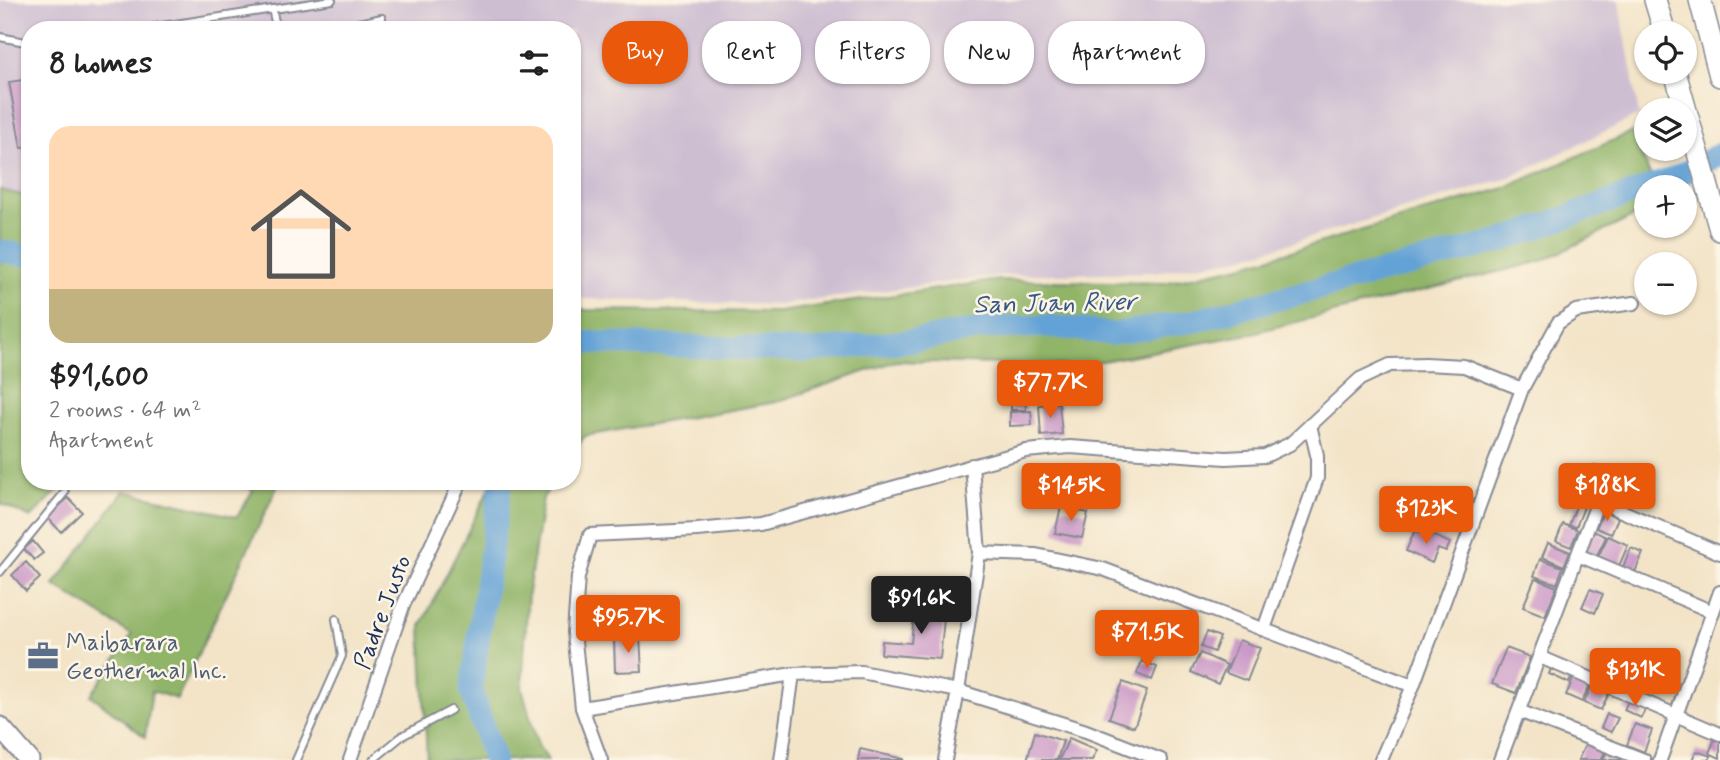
<!DOCTYPE html>
<html lang="en">
<head>
<meta charset="utf-8">
<style>
  body { margin:0; font-family:Mynerve,sans-serif; background:#f6f6f6; color:#222; height:100vh; display:flex; flex-direction:column; font-size:26px; white-space:nowrap }
  * { box-sizing:border-box; margin:0 }
  p { font-size:23px; color:#767676 }
  .icon { flex:none; width:38px; height:38px; fill:none; stroke:currentColor; stroke-width:2; stroke-linecap:round; stroke-linejoin:round }
  .map { position:relative; flex:1; overflow:hidden }
  .side { position:absolute; left:21px; top:21px; width:560px; height:469px; display:flex; flex-direction:column; background:#fff; border-radius:28px; box-shadow:0 2px 5px #0004 }
  .side>* { flex:none }
  .banner { position:absolute; left:602px; top:21px; width:665px; height:63px; display:flex; gap:14px }
  .buttons { position:absolute; left:1634px; top:21px; display:grid; gap:14px }
  .buttons a { display:grid; place-items:center; width:63px; height:63px; border-radius:50%; background:#fff; box-shadow:0 2px 5px #0004; font-size:35px }
  .price { position:absolute; translate:-50% -60px; padding:0 16px; border-radius:7px; background:#ea580c; color:#fff; font-size:23px; line-height:46px; filter:drop-shadow(0 2px 4px #0008) }
  .price::after { content:''; position:absolute; left:50%; top:42px; width:21px; height:16px; margin-left:-10px; background:inherit; clip-path:polygon(0 0,100% 0,50% 100%) }
  .price.on { background:#222; color:#fff }
  ul { padding:0; list-style:none }
  li { display:grid; align-content:center; gap:14px; height:371px; padding:0 28px }
  li span { display:grid; place-items:center; height:217px; border-radius:21px; color:#555 }
  li>.icon { margin-inline-start:auto }
  span .icon { width:126px; height:126px; fill:#fffc; stroke-width:1 }
  li b { font-size:30px }
  h2 { display:flex; justify-content:space-between; align-items:center; height:84px; padding:0 28px; font-size:30px }
  .chip { padding:0 24px; border-radius:28px; background:#fff; box-shadow:0 2px 5px #0004; font-size:24px; line-height:63px }
  .chip.on { background:#ea580c; color:#fff }
  .map>svg:first-child { display:block }
  .industrial { fill:#cdbed2 }
  .forest { fill:#90b468; stroke:#567263; stroke-width:2 }
  .lines { fill:none; stroke-linecap:round; stroke-linejoin:round }
  .river { stroke:#64a2d6; stroke-width:23 }
  .building { fill:#c995c7 }
  .service-casing { stroke:#878a93; stroke-width:10 }
  .minor-casing { stroke:#878a93; stroke-width:16 }
  .trunk-casing { stroke:#878a93; stroke-width:23 }
  .motorway-casing { stroke:#878a93; stroke-width:24 }
  .service { stroke:#fff; stroke-width:6 }
  .minor { stroke:#fff; stroke-width:12 }
  .trunk { stroke:#fff; stroke-width:19 }
  .motorway { stroke:#fff; stroke-width:21 }
  .labels { text-anchor:middle; stroke-width:5; stroke-linejoin:round; paint-order:stroke }
  .street-label { font-size:24px; fill:#1b2f5e; stroke:#fcf5e5 }
  .service-label { font-size:24px; fill:#4e5e75; stroke:#fcf5e5; text-anchor:start }
  .water-label { font-size:26px; font-style:italic; fill:#355788; stroke:#fcf5e5 }
</style>
</head>
<body>
<div class="map">
<svg width="1720" height="760" viewBox="0 0 1720 760">
  <rect width="100%" height="100%" fill="#fcf5e5"/>
  <filter id="ink" filterUnits="userSpaceOnUse"><feTurbulence type="fractalNoise" baseFrequency=".0143" numOctaves="2"/><feDisplacementMap in="SourceGraphic" scale="14" xChannelSelector="R" yChannelSelector="G"/><feConvolveMatrix kernelMatrix="1 2 1 2 8 2 1 2 1" color-interpolation-filters="sRGB"/></filter>
  <filter id="wash" filterUnits="userSpaceOnUse"><feTurbulence type="fractalNoise" baseFrequency=".00686" numOctaves="4" result="noise"/><feDisplacementMap in="SourceGraphic" scale="28" xChannelSelector="R" yChannelSelector="G"/><feGaussianBlur stdDeviation="1.57" result="paint"/><feColorMatrix in="noise" values="0 0 0 0 0 0 0 0 0 0 0 0 0 0 0 0 0 1.4 0 .05"/><feComposite in="paint" operator="in"/></filter>
  <g filter="url(#wash)">
    <rect width="100%" height="100%" fill="#f3e4c8"/>
    <path class="industrial" d="M0,0H1619L1639,115L1509,178L1240,258L1154,272L1002,275L778,305L585,299L572,295V30H30V197L0,190Z"/>
    <path class="forest" d="M1632,132L1655,187H1647V210L1542,261L1244,335L1075,366L896,361L776,402L585,436L572,454V305L582,310L779,312L999,280L1164,283L1241,266L1505,188Z
      M0,190L30,197V481H67L31,518L0,503Z
      M238,481H280L177,699L152,691L145,737L91,695L132,635L54,585L124,491L237,517L253,490Z
      M493,481H554L543,498L528,592L522,688L538,746L548,760H427L421,626Z"/>
    <g class="lines">
      <path class="river" d="M1649,187L1674,178L1720,154
        M0,251L30,256
        M572,342L810,351L918,340L986,328L1049,326L1113,334L1194,321L1501,241L1647,188
        M494,760L471,690L501,481"/>
    </g>
    <g id="blocks">
      <path class="building" d="M30,79V147L21,148L9,82Z
        M1025,399L1026,410H1011V400Z
        M1059,403L1062,434L1041,436L1039,405Z
        M1031,411L1032,425L1010,426V412Z
        M1594,465L1616,473L1609,490L1587,482Z
        M68,498L82,512L61,532L47,517Z
        M1577,504L1584,507L1576,527L1569,525Z
        M1061,507L1088,513L1082,538L1055,533Z
        M1604,511L1618,518L1611,534L1596,528Z
        M1563,524L1578,530L1571,547L1556,541Z
        M1415,530L1431,537L1432,535L1450,543L1446,552L1438,549L1432,563L1406,551Z
        M1594,531L1606,537L1596,557L1584,551Z
        M1608,536L1628,545L1619,566L1598,557Z
        M33,541L43,553L34,560L24,549Z
        M1548,543L1570,552L1564,566L1542,557Z
        M1631,548L1643,553L1635,572L1623,567Z
        M1540,559L1563,567L1557,584L1534,576Z
        M26,562L40,578L26,591L12,575Z
        M1535,578L1557,587L1545,616L1523,607Z
        M1590,589L1603,594L1595,613L1582,607Z
        M915,606L945,609L940,659L881,654L882,641L911,643Z
        M1207,632L1220,637L1214,652L1201,647Z
        M640,637L642,671L615,672L614,638Z
        M1239,640L1260,648L1247,681L1226,673Z
        M1506,648L1530,657L1516,693L1492,684Z
        M1200,653L1227,665L1218,684L1191,672Z
        M1611,656L1656,674L1649,692L1612,677L1616,666L1609,663Z
        M1142,661L1157,667L1152,680L1137,674Z
        M1553,663L1574,672L1569,683L1549,674Z
        M1576,673L1592,680L1582,702L1566,695Z
        M1123,682L1147,691L1134,727L1109,718Z
        M1593,682L1611,689L1601,710L1584,703Z
        M1629,698L1647,706L1641,718L1624,710Z
        M1607,714L1618,718L1611,732L1601,728Z
        M1635,724L1652,730L1644,752L1627,745Z
        M1035,732L1063,741L1057,760H1027Z
        M1717,734L1720,735V758L1709,753Z
        M1069,738L1097,750L1092,760H1059Z
        M1587,741L1606,750L1601,760H1578Z
        M860,749L904,759V760H858Z
        M1607,751L1622,758L1621,760H1603Z
        M1696,751L1711,756L1709,760H1692Z"/>
    </g>
  </g>
  <g filter="url(#ink)">
    <use href="#blocks" fill-opacity="0" stroke="#878a93" stroke-width="2"/>
    <g class="lines">
      <defs>
        <path id="service" d="M272,9L277,30
          M136,30L332,0
          M326,30L382,18
          M0,37L30,43
          M0,572L65,492
          M296,760L342,656L336,619
          M373,760L402,736L451,710"/>
        <path id="minor" d="M979,553L1036,555L1103,569L1413,686
          M1578,555L1713,612
          M1264,629L1317,478V455L1310,425
          M1540,657L1720,734
          M582,708L793,674L861,672L958,691L1086,731L1161,760
          M1519,711L1644,760
          M350,760L403,606L461,481
          M601,760L582,708L574,632L578,577L590,535L697,530L761,524L1026,451L1070,447L1226,458L1265,456L1290,444L1360,379L1390,365L1425,364L1464,366L1522,389
          M781,760L793,674
          M945,760L958,691L979,553L972,465
          M1381,760L1413,686L1522,389L1558,323L1576,311L1634,303
          M1500,760L1598,501L1720,553
          M1660,760L1720,592"/>
        <path id="trunk" d="M0,727L29,760"/>
        <path id="motorway" d="M1655,0L1665,33
          M1700,0L1720,76
          M1675,72L1720,230"/>
      </defs>
      <use href="#service" class="service-casing"/>
      <use href="#minor" class="minor-casing"/>
      <use href="#trunk" class="trunk-casing"/>
      <use href="#motorway" class="motorway-casing"/>
      <use href="#service" class="service"/>
      <use href="#minor" class="minor"/>
      <use href="#trunk" class="trunk"/>
      <use href="#motorway" class="motorway"/>
    </g>
  </g>
  <defs>
    <symbol id="office-bare" viewBox="-9 -9 18 18"><path d="M-6-3h4V-5.5h4V-3h4V5H-6ZM-1-4.5V-3h2v-1.5ZM-6 0V1H6V0Z" fill="#5c6f8a" stroke="#fcf5e5" stroke-width="2.5" paint-order="stroke"/></symbol>
  </defs>
  <g fill-rule="evenodd">
    <use href="#office-bare" x="21" y="634" width="44" height="44"/>
  </g>
  <g class="labels">
    <g class="street-label">
      <text transform="translate(382 612) rotate(-69)" y="8">Padre Justo</text>
    </g>
    <g class="service-label">
      <text x="66" y="650">Maibarara<tspan x="66" dy="28">Geothermal Inc.</tspan></text>
    </g>
    <g class="water-label">
      <text transform="translate(1055 302) rotate(-1)" y="9">San Juan River</text>
    </g>
  </g>
</svg>
<div class="buttons">
<a><svg class="icon" aria-label="locate" viewBox="0 0 24 24"><circle cx="12" cy="12" r="6"/><path d="M12 2v4M12 18v4M2 12h4M18 12h4"/></svg></a>
<a><svg class="icon" aria-label="layers" viewBox="0 0 24 24"><path d="M12 4l9 5-9 5-9-5zM3 14l9 5 9-5"/></svg></a>
<a>+</a>
<a>−</a>
</div>
<b class="price" style="left:1050px;top:420px">$77.7K</b>
<b class="price" style="left:1071px;top:523px">$145K</b>
<b class="price" style="left:1607px;top:523px">$188K</b>
<b class="price" style="left:1426px;top:546px">$123K</b>
<b class="price on" style="left:921px;top:636px">$91.6K</b>
<b class="price" style="left:628px;top:655px">$95.7K</b>
<b class="price" style="left:1147px;top:670px">$71.5K</b>
<b class="price" style="left:1635px;top:708px">$131K</b>
<div class="banner">
<a class="chip on">Buy</a>
<a class="chip">Rent</a>
<a class="chip">Filters</a>
<a class="chip">New</a>
<a class="chip">Apartment</a>
</div>
<section class="side">
<h2>8 homes<svg class="icon" aria-label="filters" viewBox="0 0 24 24"><path d="M4 7h16M4 17h16"/><circle cx="9" cy="7" r="2"/><circle cx="15" cy="17" r="2"/></svg></h2>
<ul>
<li><span style="background:linear-gradient(#ffd9b3 75%,#c2b280 0)"><svg class="icon" aria-label="home" viewBox="0 0 24 24"><path d="M3 11l9-7 9 7M6 9v11h12V9"/></svg></span><div><b>$91,600</b><p>2 rooms · 64 m²</p><p>Apartment</p></div></li>
</ul>
</section>
</div>
</body>
</html>
